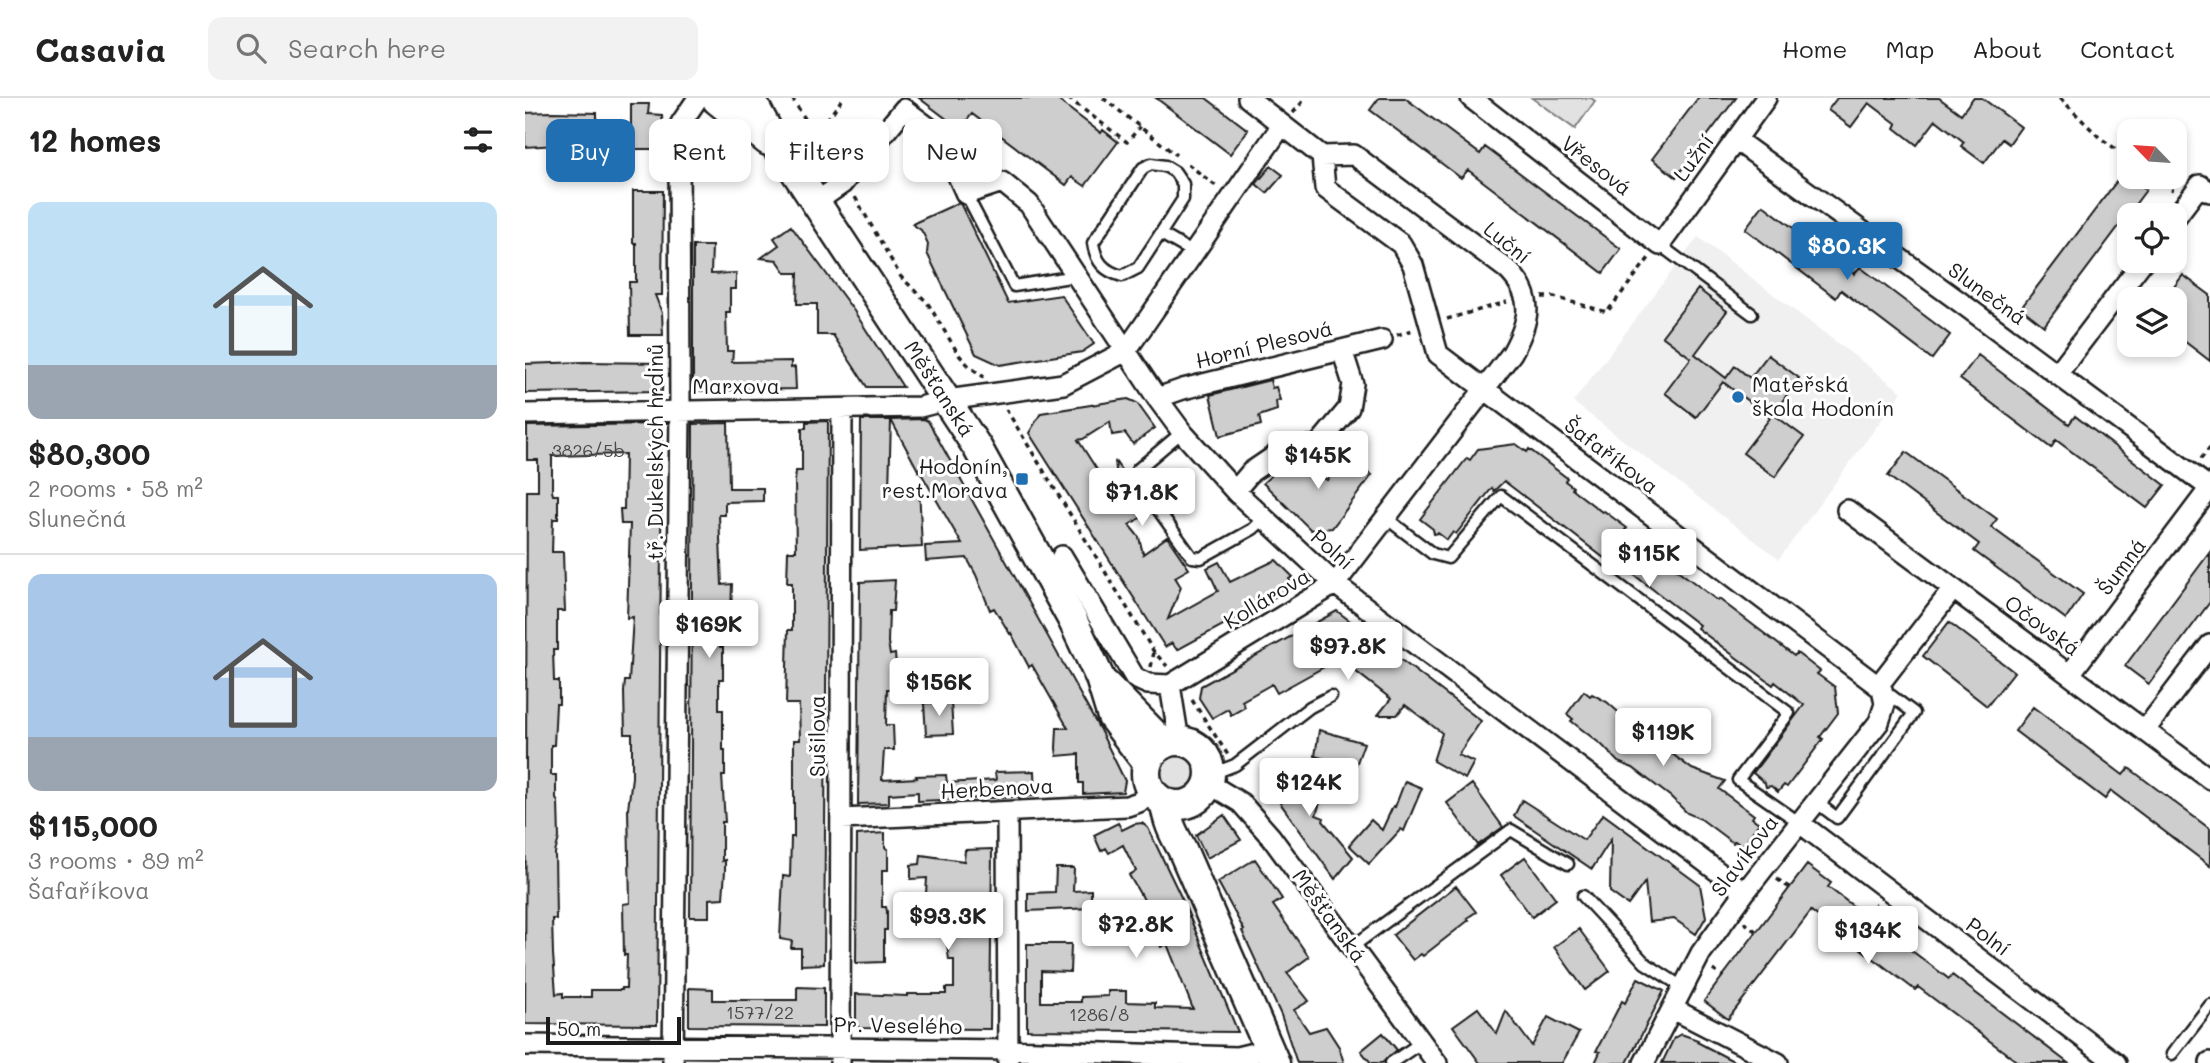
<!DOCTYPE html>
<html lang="en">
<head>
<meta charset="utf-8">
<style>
  body { margin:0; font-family:Mali,sans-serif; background:#f2f2f2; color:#222; height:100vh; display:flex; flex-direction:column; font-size:26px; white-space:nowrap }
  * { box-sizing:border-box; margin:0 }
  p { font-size:23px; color:#767676 }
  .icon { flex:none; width:38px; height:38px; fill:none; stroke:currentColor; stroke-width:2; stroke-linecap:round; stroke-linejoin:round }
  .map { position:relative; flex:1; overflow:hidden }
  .details { display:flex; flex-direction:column; background:#fff; width:525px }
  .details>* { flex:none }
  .guide { position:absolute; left:21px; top:21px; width:665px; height:63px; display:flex; gap:14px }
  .needle { width:46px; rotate:295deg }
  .tools { position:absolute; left:1592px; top:21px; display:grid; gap:14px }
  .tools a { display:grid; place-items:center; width:70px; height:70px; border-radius:14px; background:#fff; box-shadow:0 4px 10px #0003; font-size:35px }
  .scale { position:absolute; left:21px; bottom:18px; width:135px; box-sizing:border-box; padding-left:7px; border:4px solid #1c1c1c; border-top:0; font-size:19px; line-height:24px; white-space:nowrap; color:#1c1c1c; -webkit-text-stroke:5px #fff; paint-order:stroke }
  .price { position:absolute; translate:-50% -60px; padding:0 16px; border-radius:7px; background:#fff; color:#222; font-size:23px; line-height:46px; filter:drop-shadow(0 2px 4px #0008) }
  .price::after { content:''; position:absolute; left:50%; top:42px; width:21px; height:16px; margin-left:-10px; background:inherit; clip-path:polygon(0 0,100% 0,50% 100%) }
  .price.current { background:#1f6fb2; color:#fff }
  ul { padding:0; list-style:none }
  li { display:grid; align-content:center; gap:14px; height:371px; padding:0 28px }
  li+li { border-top:2px solid #e0e0e0 }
  li span { display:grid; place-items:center; height:217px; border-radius:14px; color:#555 }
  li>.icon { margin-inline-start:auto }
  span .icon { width:126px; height:126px; fill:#fffc; stroke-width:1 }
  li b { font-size:30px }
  h2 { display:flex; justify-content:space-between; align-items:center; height:84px; padding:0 28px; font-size:30px }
  .tag { padding:0 24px; border-radius:14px; background:#fff; box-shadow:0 4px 10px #0003; font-size:24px; line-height:63px }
  .tag.current { background:#1f6fb2; color:#fff }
  header { display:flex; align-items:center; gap:42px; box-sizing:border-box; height:98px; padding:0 35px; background:#fff; border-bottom:2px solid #e0e0e0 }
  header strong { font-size:33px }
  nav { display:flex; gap:38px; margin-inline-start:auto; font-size:24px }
  .search { width:490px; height:63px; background:#f2f2f2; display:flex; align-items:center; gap:18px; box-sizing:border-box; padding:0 24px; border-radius:14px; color:#767676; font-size:26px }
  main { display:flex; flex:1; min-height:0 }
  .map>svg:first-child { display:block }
  .built { fill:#f0f0f0 }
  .green { fill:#e2e2e2; stroke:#7f7f7f; stroke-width:2 }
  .building { fill:#cecece; stroke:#1c1c1c; stroke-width:2; fill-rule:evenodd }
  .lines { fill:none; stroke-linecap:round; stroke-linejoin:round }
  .service-casing { stroke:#1c1c1c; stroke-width:15 }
  .minor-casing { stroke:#1c1c1c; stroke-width:24 }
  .secondary-casing { stroke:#1c1c1c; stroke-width:33 }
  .path { stroke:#1c1c1c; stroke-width:3.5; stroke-dasharray:5 5; stroke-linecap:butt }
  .service { stroke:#fff; stroke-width:10 }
  .minor { stroke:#fff; stroke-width:19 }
  .secondary { stroke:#fff; stroke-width:28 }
  .poi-dot { fill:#1f6fb2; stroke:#fff; stroke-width:2.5 }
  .labels { text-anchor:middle; stroke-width:6; stroke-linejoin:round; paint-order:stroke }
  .number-label { font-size:18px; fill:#484848 }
  .street-label { font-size:21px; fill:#1c1c1c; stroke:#fff }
  .poi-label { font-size:21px; fill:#1c1c1c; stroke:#fff; text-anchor:start }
</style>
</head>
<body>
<header>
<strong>Casavia</strong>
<div class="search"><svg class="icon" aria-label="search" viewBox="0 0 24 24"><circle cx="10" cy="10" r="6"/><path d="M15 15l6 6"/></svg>Search here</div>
<nav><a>Home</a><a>Map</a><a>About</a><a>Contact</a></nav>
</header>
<main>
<section class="details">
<h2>12 homes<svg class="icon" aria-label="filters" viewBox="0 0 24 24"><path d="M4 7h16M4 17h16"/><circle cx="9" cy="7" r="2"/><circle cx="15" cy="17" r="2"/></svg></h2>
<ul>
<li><span style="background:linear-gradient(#bfe0f5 75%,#9aa5b1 0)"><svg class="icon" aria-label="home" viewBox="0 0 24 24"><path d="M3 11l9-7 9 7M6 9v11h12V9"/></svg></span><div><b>$80,300</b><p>2 rooms · 58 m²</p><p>Slunečná</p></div></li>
<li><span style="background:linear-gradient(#a9c7e8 75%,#9aa5b1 0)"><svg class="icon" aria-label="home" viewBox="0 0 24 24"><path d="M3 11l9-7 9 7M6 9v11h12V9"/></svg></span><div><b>$115,000</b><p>3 rooms · 89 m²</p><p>Šafaříkova</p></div></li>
</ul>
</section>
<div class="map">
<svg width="1685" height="965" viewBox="0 0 1685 965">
  <rect width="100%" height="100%" fill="#fff"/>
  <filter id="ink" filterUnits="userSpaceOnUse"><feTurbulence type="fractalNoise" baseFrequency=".0143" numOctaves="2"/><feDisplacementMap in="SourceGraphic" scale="14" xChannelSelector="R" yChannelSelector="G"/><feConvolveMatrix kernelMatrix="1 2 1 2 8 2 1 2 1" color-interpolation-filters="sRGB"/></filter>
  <g filter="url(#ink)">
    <path class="built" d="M1173,139L1377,294L1254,461L1048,304Z"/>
    <path class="green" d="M1007,0H1066L1070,3L1050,31Z
      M634 674a18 18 0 1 1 36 0a18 18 0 1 1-36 0Z"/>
    <path class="building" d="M394,0H530L576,35L578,32L593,44L560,88L547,79L541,87L447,16L435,31Z
      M631,0H681L723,32L705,56Z
      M854,0H880L955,56L960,49L1096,151L1078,175L943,72L936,80L845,12Z
      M1173,0H1211L1151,79L1127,61Z
      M1312,0H1414L1436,16L1448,0H1457L1496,29L1484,46L1477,41L1459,65L1436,48L1439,44L1411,22L1392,47L1370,30L1372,26L1344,5L1326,29L1303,12Z
      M106,6H124L123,16L137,17L139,46H132L133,51H110V43H106Z
      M27,14L72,15V46H63L60,49H51L49,46L0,49V15Z
      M746,68L758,77L742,95L731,86Z
      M1598,75L1621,92L1519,228L1496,210Z
      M108,93H138L137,197H130L137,215L138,237H105L104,184H111V145H108Z
      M433,105L436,107L483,205L536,197L569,246L557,254L475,267L451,256L402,155L403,146L400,139L396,132L387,126Z
      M1238,107L1329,176L1335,169L1425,237L1407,261L1316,192L1311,200L1220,131Z
      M266,128L329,213L378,289H342L308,237H292V206H272L273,175H261L252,162L236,160L254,147L249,140Z
      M168,148H187L186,176L211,175V191H205V214H201L202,253H208L207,264L266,263V270L270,269L271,291L168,293Z
      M1658,177L1685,197V263L1650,236V201H1640Z
      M1173,191L1202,213L1170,256L1201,280L1210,268L1225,280L1243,257L1274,280L1248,316L1279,339L1250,379L1218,355L1245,320L1198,284L1171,319L1140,295L1166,260L1137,238Z
      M1453,257L1544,326L1550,318L1640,387L1622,410L1531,342L1526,350L1435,281Z
      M59,264L138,265L137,293L0,295V266Z
      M745,282L747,290L751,289L755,302L751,303L752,312L734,318L736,327L695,338L685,297Z
      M603,301L612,305L630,330L608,346L600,335L587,337L585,324L558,341L553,342L595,408L590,363L625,414L604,427L614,439L618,456L642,439L664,471L650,479L656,489L643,521L693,493L682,470L694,464L705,484L751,462L768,479L764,481L768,489L652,552L647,545L640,549L504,335L516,315Z
      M399,321L403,323L575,632L600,683L598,694L558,696V685H554V656L532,658L531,650L532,630H543L507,567L504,569L486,535L485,536L469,510L465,512L451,477L442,460L401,463L400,448L437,446L393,370L394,374L366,322Z
      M336,322H366L364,391L394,389L397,449L335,452Z
      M303,323L299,866L276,867V850H266L267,843L255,841L258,778L265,779L266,739H269V642H275L274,606H261L263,532H267V485H262L263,453H271L270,383L271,373H277V330H281V324Z
      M203,325L204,390H238V403L200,404V417H194L197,487L207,486L206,518H195V549H198V581H194V612H198V652H200V678H197L200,724H197V763L200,762V773L198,800L184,801V819H165L168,326Z
      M137,326L132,927L0,926L2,393H13V362H2V328ZM100,356L99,411H95L96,426H105L102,520L108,519L104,583H100L99,594L100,636H107V679L103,711L105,805L98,806L99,857H102L101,890H97V892H66V899H38V895L31,896L28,856L27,821H31L30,755L34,740L33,704L31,701V677H26V647H29L31,606H34V583H29L28,552H32V513H40L39,488L38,454H27L28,421H33V397H28L27,393V358Z
      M991,346L1002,354L1004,351L1042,380L1040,383L1048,389L1047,391L1077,414L1079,413L1087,419L1102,430L1100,432L1193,503L1194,501L1269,558L1272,555L1295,573L1292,576L1310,589L1313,615L1295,639L1298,641L1262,689L1259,687L1253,694L1246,688L1241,689L1240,685L1228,675L1279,607L1250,584L1248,587L1172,530L1174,527L1082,456L1079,460L979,383L969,393L967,390L931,436L928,434L922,442L913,435L909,436L908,431L895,421L942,360L945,362L953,351Z
      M1381,354L1472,421L1466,429L1558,496L1541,521L1449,453L1454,446L1363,378Z
      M821,357L847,377L807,430L786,432L738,385L759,366L776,363L802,382Z
      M1685,454V504L1624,586L1600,568Z
      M370,482L368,513H364L363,544L365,557L370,556L373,591H362L361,627H368L369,652H359L357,682L392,680L391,678L421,677L422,685L471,682L470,674L509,673L510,698L393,703V694L364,696V705L333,706L335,484Z
      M812,513L956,623L933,657L949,664L940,681L908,663L917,635L880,607L872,617H853L866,601L812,559L808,564L752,595L747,586L717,603L720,609L706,617L703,611L687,620L674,600L676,588Z
      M1424,524L1489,574L1462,608L1398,558Z
      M1059,593L1065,598L1067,596L1082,604L1100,620L1113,625L1129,642L1167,671L1200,683L1194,691L1229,717L1227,720L1234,725L1217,748L1210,743L1208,745L1176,721L1162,715L1146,699L1108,670L1093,664L1078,648L1046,623L1048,621L1042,616Z
      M426,604L428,636L401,637L399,605Z
      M1508,609L1598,677L1604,670L1685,731V768L1586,693L1580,701L1490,633Z
      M794,632L839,645L830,670L790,658Z
      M752,673L759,682L770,673L785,694L786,685L800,689L791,717L799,720L798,723L828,759L810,781L750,698L746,701L735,686Z
      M880,683L897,690L879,733L876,731L844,766L824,747L846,722L857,732L868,708L870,709Z
      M947,686L978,729L953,747L922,705Z
      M997,702L1059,742L1078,716L1175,787L1181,819L1171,836L1149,821L1124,824L1120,784L1103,807L1085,794L1086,741L1067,771L989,718Z
      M699,717L716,742L682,760L671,737Z
      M593,725L597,732L609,726L617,725L623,730L657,801L713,934L502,932V846H546L545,874L516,873V904H556V899L583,898V893H601V904L630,905V910L668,911L642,846L636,849L627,829L631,827L616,796H615L604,777L611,773L598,747L584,755L581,750L576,753L569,737Z
      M360,735V750L363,751V772H357V809H361L362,813V832H359V864L331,865L332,737Z
      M467,751L465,931L334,930L331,925V896L382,898V896H421V890H429V862H424L422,846H425L426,811L400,812L402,780L386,781V767L395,766L396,757L439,763L440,752Z
      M1000,759L1031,801L1007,819L976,777Z
      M730,761L757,801L748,807L784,859L762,875L784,903L769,912L784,934L801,929L814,949L819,965H772L756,917L717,833L719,832L693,784Z
      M1282,767L1306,785L1303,789L1424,881L1427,877L1543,965H1494L1393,889L1390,892L1286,813L1203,921L1179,903Z
      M531,770H549L548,793L566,792V810L503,813V795L530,794Z
      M931,788L951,814L942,820L944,822L898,858L896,856L888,862L868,837Z
      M1054,831L1085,873L1060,892L1029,849Z
      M1113,880L1139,893L1102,965H1070L1075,954L1071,953L1097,903L1100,905Z
      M272,889L299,890V929L164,928V890L188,891V902H272Z
      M953,910L972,936L981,913L1007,948L1023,919L1054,935L1037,965H955L928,928Z
      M858,935L872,952L857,965H846L836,953Z
      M1156,936L1173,942L1172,944L1212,965H1137L1149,940Z"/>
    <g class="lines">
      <defs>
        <path id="service" d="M626,66L640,68L650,74L658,86V101L613,170L597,178C579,173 571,164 568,145L618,70Z
          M441,96L489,188L551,178
          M636,136L669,155
          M1135,147L1227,216
          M657,334L612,372L611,381L667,459L676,460L728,431L739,421
          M861,420L908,456L923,460L976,398L1264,615L1213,682L1275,725
          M684,677L710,667L785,609L806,598
          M1291,704L1312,720L1389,615L1360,593
          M1058,798L1120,865L1159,890
          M827,849L986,732L1043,766
          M1647,956L1685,907
          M866,965L897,944"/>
        <path id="minor" d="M946,0L1135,147L1241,0
          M1211,42L1435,204L1685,390
          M797,58L800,90L876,146L888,167L913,256L1357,591L1360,606L1354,624L1220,794L1176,855L1119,965
          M291,104L317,86L379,11L415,38L441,96L477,84L504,106L632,300L657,334L710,393L810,486L1220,794
          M1650,120L1675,87L1685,94
          M1532,276L1618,163
          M632,300L658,291L857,242
          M0,316L395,309L422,302L538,286L601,253L757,27
          M710,393L726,374L754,355L794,346L824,310L828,286L817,252
          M1322,412L1685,681
          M537,458L610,580L623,586L645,587
          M1545,576L1685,390
          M645,587L810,486L987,255C1004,224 1011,200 983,172L829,57L797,58L723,0
          M645,587L654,643
          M1353,588L1428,491
          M1620,632L1685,547
          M683,685L716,705L746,739L912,965
          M482,714L483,965
          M316,721L602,708L614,704L626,693
          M1275,725L1591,965
          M1148,911L1253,965
          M0,947L483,952L712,959L745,951
          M148,965L155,312L154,42L156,25L173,0
          M315,965L317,311
          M1685,965V964"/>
        <path id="secondary" d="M225,0L253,51L270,73L452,349L547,521L575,580L587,619L622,665
          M192,2L243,43
          M581,587L639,646
          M621 675a32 32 0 1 1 64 0a32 32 0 1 1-64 0Z
          M640,705C642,723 648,735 657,751L750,965"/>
      </defs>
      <use href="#service" class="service-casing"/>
      <use href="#minor" class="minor-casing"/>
      <use href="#secondary" class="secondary-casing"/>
      <path class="path" d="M267,0L310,69
        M543,0L602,44L615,29
        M578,0L651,57
        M1535,0L1574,39L1605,61
        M768,15L781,0
        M290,38L318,0
        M663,66L692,89
        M1630,79L1648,92
        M330,99L376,179L402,204L434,257L445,269L459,279
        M1017,199H1029L1082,214L1124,160
        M922,221L982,204
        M872,237L888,232
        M481,311L629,554L642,568
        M1676,361L1685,349
        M626,569L629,554
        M667,602L703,657
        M1252,781L1265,790
        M1342,818L1351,806
        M1219,824L1232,834
        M1188,872L1198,879"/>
      <use href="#service" class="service"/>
      <use href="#minor" class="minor"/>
      <use href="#secondary" class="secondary"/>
    </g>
  </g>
  <g class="poi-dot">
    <circle cx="1213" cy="299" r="7"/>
    <rect x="490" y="374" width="14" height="14" rx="3.5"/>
  </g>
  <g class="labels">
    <g class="number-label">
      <text x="63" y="359">3826/5b</text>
      <text x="235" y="921">1577/22</text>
      <text x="574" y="923">1286/8</text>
    </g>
    <g class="street-label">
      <text transform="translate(1169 60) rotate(-54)" y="7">Lužní</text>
      <text transform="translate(1071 68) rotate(38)" y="7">Vřesová</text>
      <text transform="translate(982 145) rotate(39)" y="7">Luční</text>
      <text transform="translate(1462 196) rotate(36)" y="7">Slunečná</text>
      <text transform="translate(739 247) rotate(-14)" y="7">Horní Plesová</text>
      <text x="211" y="296">Marxova</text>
      <text transform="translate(414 291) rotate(57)" y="7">Měšťanská</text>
      <text transform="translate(131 354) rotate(-90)" y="7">tř. Dukelských hrdinů</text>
      <text transform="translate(1086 358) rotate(37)" y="7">Šafaříkova</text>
      <text transform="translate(807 452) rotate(42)" y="7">Polní</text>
      <text transform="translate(1597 469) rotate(-53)" y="7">Šumná</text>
      <text transform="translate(742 501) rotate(-31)" y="7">Kollárova</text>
      <text transform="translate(1517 528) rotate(36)" y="7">Očovská</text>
      <text transform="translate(293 638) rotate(-90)" y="7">Sušilova</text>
      <text transform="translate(472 691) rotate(-3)" y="7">Herbenova</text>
      <text transform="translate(1220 758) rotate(-53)" y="7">Slavíkova</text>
      <text transform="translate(804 818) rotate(54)" y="7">Měšťanská</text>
      <text transform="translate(1463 839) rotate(37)" y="7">Polní</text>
      <text transform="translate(373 928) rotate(1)" y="7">Pr. Veselého</text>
    </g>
    <g class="poi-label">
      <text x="1227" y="294">Mateřská<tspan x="1227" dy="24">škola Hodonín</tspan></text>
      <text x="483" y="376" text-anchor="end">Hodonín,<tspan x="483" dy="24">rest.Morava</tspan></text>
    </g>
  </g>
</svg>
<div class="tools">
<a><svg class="needle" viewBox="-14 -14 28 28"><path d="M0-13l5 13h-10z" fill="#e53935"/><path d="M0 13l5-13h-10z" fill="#767676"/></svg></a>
<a><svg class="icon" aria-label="locate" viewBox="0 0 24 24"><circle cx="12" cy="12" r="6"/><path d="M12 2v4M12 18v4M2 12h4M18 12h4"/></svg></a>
<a><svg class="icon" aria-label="layers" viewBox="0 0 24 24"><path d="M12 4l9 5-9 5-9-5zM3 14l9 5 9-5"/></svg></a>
</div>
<div class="scale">50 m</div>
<b class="price current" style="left:1322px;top:184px">$80.3K</b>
<b class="price" style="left:793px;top:393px">$145K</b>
<b class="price" style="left:617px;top:430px">$71.8K</b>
<b class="price" style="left:1124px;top:491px">$115K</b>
<b class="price" style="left:184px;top:562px">$169K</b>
<b class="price" style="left:823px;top:584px">$97.8K</b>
<b class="price" style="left:414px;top:620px">$156K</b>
<b class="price" style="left:1138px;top:670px">$119K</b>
<b class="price" style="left:784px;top:720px">$124K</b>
<b class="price" style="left:423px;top:854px">$93.3K</b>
<b class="price" style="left:611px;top:862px">$72.8K</b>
<b class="price" style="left:1343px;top:868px">$134K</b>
<div class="guide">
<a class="tag current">Buy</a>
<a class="tag">Rent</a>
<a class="tag">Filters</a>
<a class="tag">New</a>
</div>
</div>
</main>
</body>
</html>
